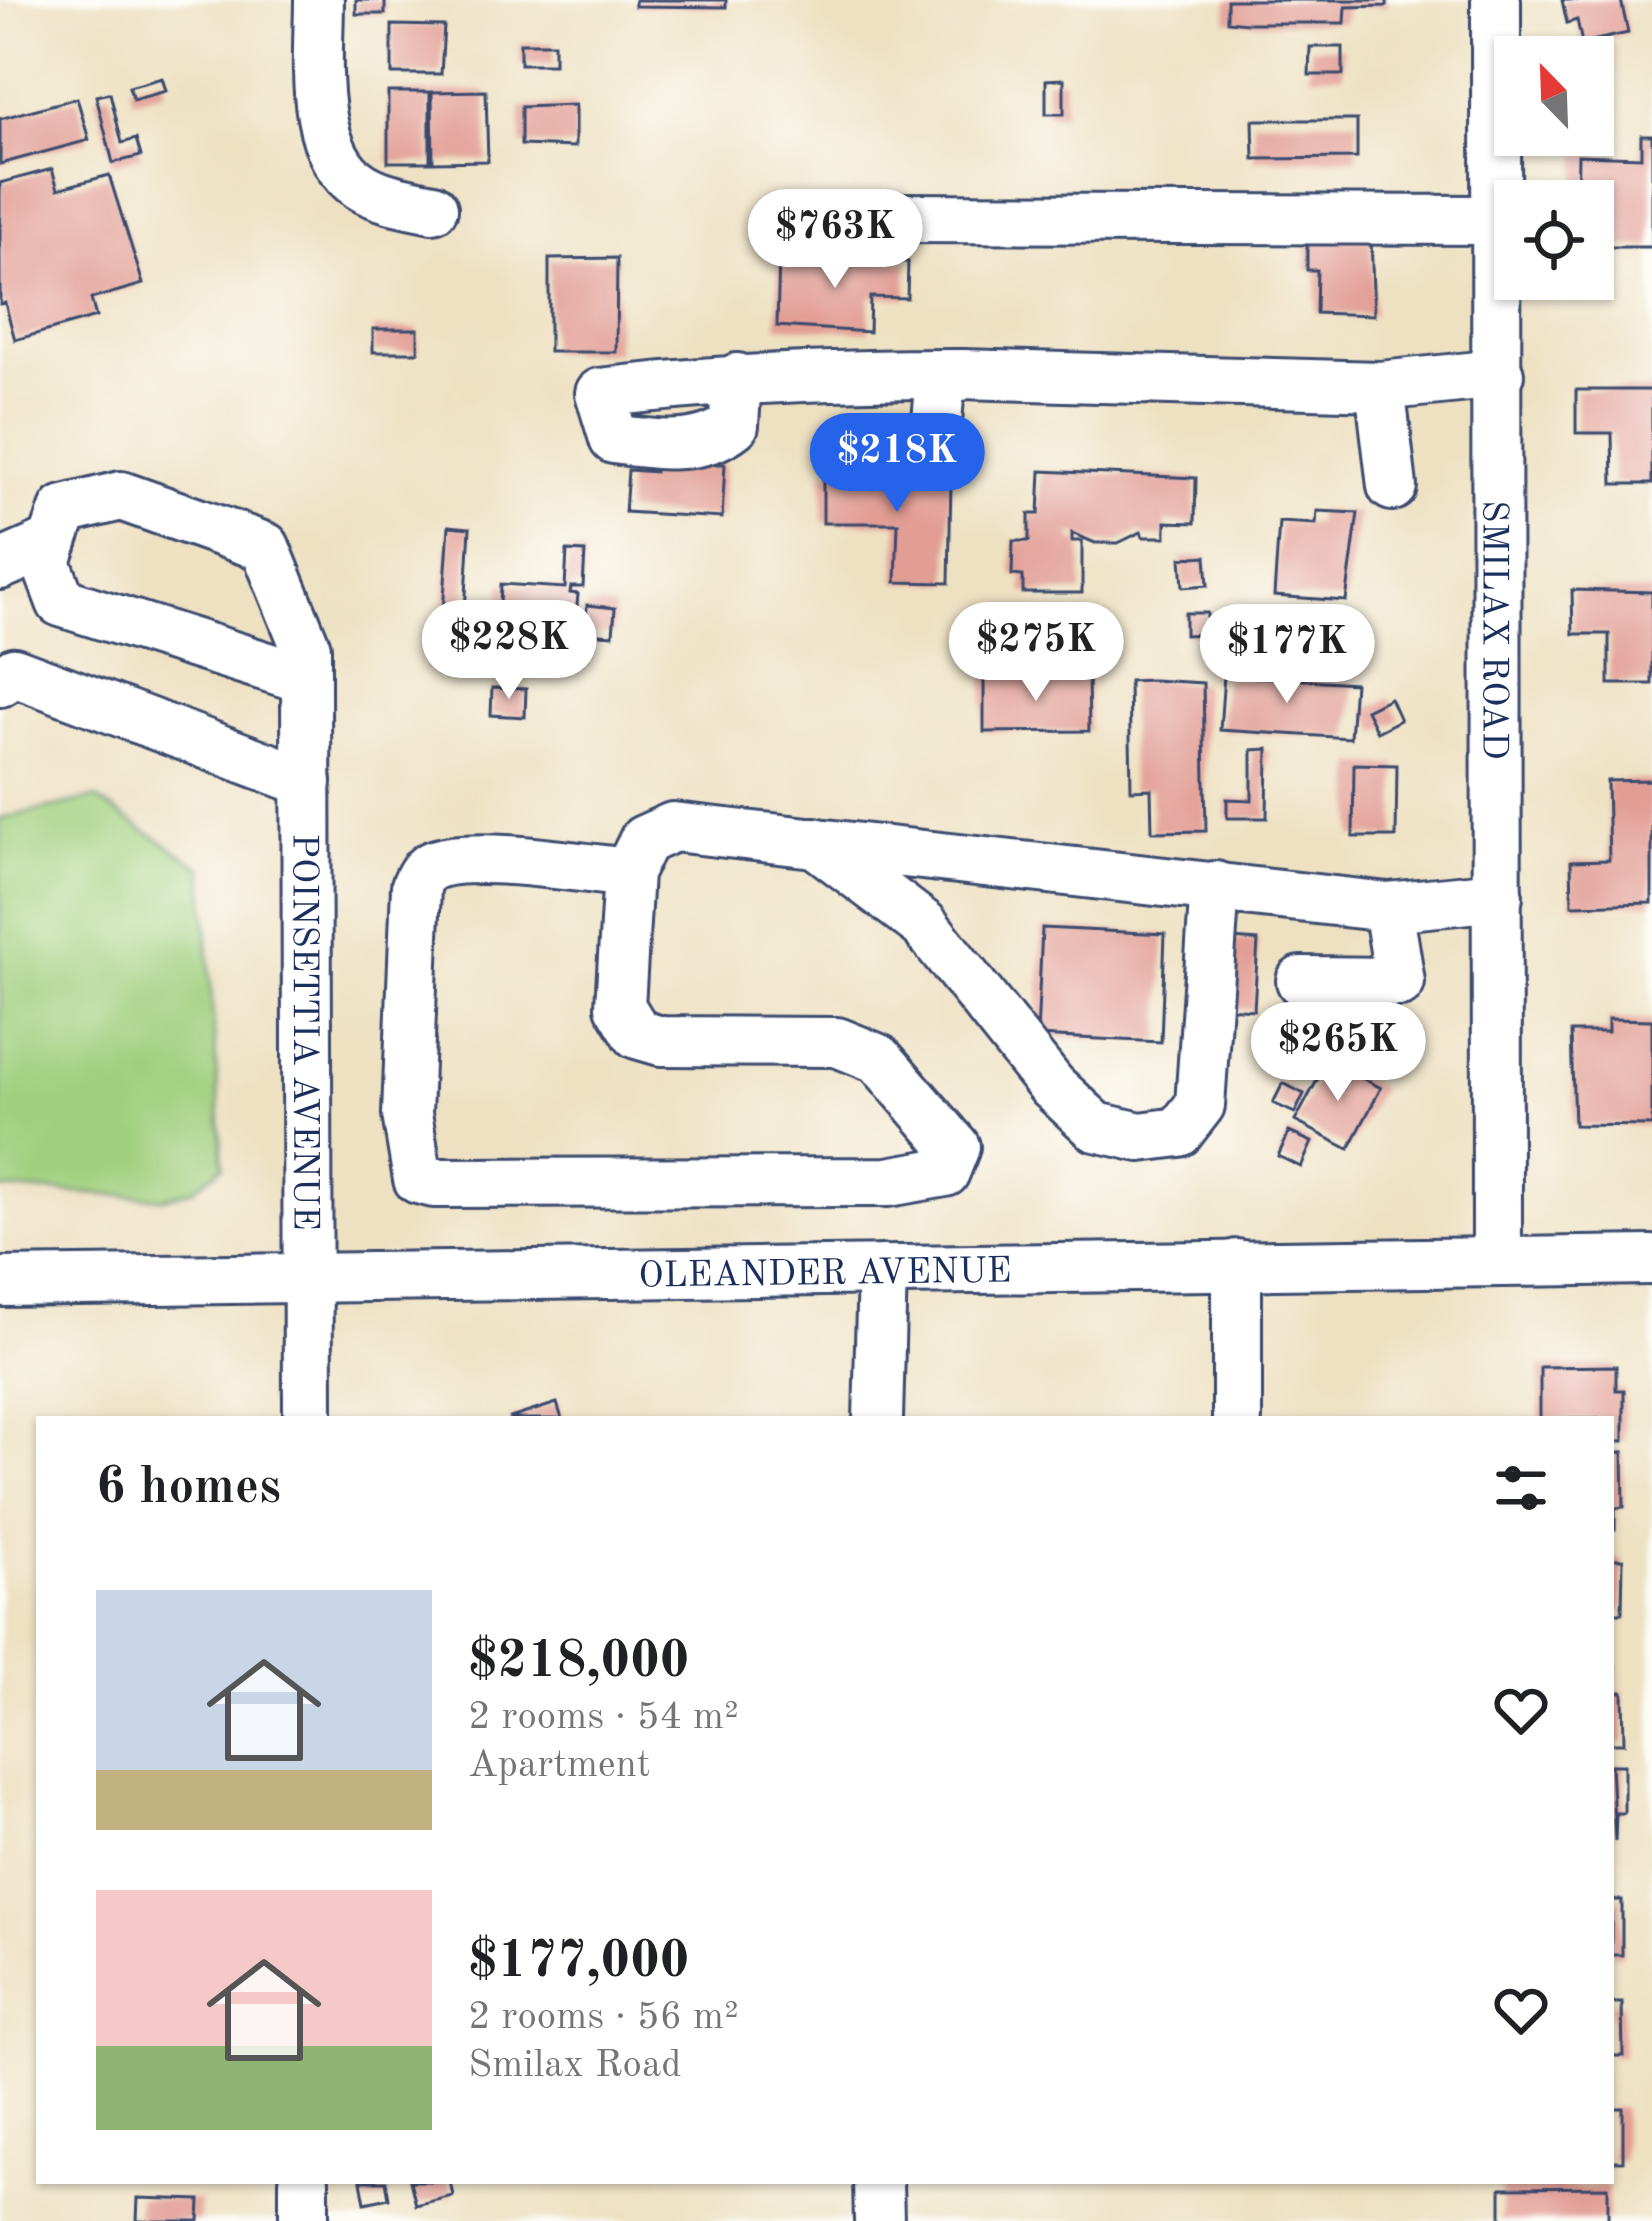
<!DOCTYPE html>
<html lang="en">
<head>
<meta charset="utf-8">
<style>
  body { margin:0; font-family:"Old Standard TT",serif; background:#f6f6f6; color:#202124; height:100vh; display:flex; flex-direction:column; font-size:45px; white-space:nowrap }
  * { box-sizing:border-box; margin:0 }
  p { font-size:39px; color:#757577 }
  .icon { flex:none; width:66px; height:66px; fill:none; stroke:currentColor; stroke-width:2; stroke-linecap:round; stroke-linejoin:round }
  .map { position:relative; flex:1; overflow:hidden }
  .details { position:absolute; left:36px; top:1416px; width:1578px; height:768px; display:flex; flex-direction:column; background:#fff; border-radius:0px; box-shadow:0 3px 9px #0004 }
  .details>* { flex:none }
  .needle { width:78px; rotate:337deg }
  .controls { position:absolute; left:1494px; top:36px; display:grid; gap:24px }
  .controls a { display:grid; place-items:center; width:120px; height:120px; border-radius:0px; background:#fff; box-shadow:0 3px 9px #0004; font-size:60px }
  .price { position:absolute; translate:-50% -102px; padding:0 27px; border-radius:42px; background:#fff; color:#222; font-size:39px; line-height:78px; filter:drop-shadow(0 3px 6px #0008) }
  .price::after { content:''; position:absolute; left:50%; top:72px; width:36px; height:27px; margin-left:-18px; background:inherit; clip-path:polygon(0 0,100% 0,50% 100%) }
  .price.on { background:#2563eb; color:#fff }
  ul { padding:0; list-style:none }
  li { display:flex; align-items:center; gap:36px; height:300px; padding:0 60px }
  li span { display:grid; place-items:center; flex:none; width:336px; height:240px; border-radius:0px; color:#555 }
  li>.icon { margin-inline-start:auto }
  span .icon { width:144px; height:144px; fill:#fffc; stroke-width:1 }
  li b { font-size:51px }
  h2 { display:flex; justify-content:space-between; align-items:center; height:144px; padding:0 60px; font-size:51px }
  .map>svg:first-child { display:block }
  .green { fill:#a0d07f; stroke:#5e806e; stroke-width:3 }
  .building { fill:#e29d94 }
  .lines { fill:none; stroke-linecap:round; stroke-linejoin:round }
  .minor-casing { stroke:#3b4a6d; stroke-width:54 }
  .minor { stroke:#fff; stroke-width:48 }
  .labels { text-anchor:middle; stroke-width:10; stroke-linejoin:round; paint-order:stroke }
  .street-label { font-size:36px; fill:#1b2f5e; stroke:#fdfcf7 }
</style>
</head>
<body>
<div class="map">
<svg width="1652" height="2221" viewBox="0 0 1652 2221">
  <rect width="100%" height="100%" fill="#fdfcf7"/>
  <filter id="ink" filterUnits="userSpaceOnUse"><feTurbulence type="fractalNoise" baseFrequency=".00833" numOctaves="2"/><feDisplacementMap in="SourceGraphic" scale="24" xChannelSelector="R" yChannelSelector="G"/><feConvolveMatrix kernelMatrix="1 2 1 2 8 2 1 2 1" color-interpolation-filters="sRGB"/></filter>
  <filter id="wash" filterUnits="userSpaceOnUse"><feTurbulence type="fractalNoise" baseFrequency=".004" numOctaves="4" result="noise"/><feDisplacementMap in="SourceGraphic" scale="48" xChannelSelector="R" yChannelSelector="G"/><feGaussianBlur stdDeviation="2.7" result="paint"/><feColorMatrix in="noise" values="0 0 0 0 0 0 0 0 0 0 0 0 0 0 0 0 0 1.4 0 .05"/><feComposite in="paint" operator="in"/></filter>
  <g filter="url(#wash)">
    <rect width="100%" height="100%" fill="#eee1c2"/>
    <path class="green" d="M95,798L203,868L223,1166L192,1190L164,1198L0,1189V819Z"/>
    <g id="blocks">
      <path class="building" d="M356,0H385V14H356Z
        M635,0H726V7L635,6Z
        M1227,0H1387V6L1346,7L1345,23H1247L1227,21Z
        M1562,0H1621L1628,33L1582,43L1577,20L1567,23Z
        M392,25L444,26L441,74H392Z
        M520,43H554V64H520Z
        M1310,47H1343V75H1309Z
        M162,78L166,91L133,100L129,87Z
        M1064,79V114H1046V80Z
        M486,91L488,161L433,162L432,92Z
        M388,92H430V162H388Z
        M110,93L122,143L136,139L141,156L113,163L96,96Z
        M77,98L89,140L0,164V119Z
        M575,105V147L521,145V107Z
        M1253,120H1357V158L1254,159Z
        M1641,135H1652V247H1602L1603,223H1593V201H1577L1578,155L1641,157Z
        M52,169L58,189L109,175L143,284L91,299L96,317L15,340L5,303L0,304V183Z
        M1307,239H1371L1374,315L1316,313L1317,270H1307Z
        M779,256L908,262L907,298L870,297L869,332L777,326Z
        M617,258L616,352H549V259Z
        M373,329H418V352H373Z
        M1576,390H1652V484H1613L1612,433H1576Z
        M862,456L881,457V472L951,479L949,583L896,582L898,523H823V472H863Z
        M655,463L725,464L722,518L625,512L628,470L655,472Z
        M1041,471L1196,478L1195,523L1166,522V537H1143L1141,532L1118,543H1095L1072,533V541H1082V593H1023V576L1012,575L1013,541H1029V514H1039Z
        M1317,511L1358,513L1346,601L1274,596L1279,522L1316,524Z
        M449,526L470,528L464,628L442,626Z
        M567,551L585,552L583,587H571L570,593L578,594L575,629L499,627L501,584L565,588Z
        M1206,556L1208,585L1183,587L1181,558Z
        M1572,590L1652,592V684H1609V634H1573Z
        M587,605L615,608L613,635L585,633Z
        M1185,613H1207V634L1185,635Z
        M1224,675L1354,683L1350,738L1220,730Z
        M1088,676L1089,731L984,732V677Z
        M1152,680L1203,683L1206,831L1152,832L1151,789L1131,790L1129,681Z
        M492,688L526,689L525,717L491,715Z
        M1390,698L1400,720L1377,732L1366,710Z
        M1268,749L1267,818H1227V799L1252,800V750Z
        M1354,764L1397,765L1396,837H1353Z
        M1652,780V903L1572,905L1571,861L1609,860L1607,781Z
        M1042,928L1165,934L1161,1042L1037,1036Z
        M1232,939L1258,941L1254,1010L1227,1008Z
        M1608,1019L1652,1020V1126L1574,1125L1571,1032H1608Z
        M1328,1060L1362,1070L1358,1076L1381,1088L1349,1149L1295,1121Z
        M1283,1083L1304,1094L1295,1113L1273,1103Z
        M1289,1132L1312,1142L1301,1167L1278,1156Z
        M1616,1366V1390H1624V1441H1611V1419H1540V1367Z
        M557,1403L562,1419H510V1418Z
        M1623,1452L1624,1507L1615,1508V1529H1611V1453Z
        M1611,1559H1623L1622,1613H1611Z
        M1611,1667H1616V1692H1623L1624,1743H1611Z
        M1611,1765H1624V1813H1616L1615,1842Z
        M1611,1900H1622V1955H1611Z
        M1611,2003H1622L1623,2056H1611Z
        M1611,2108H1623V2161H1611Z
        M361,2181H386L389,2198L365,2203Z
        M410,2181H450L453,2196L416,2205Z
        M1608,2187V2221H1501V2188Z
        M138,2198L200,2200L199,2221H137Z"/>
    </g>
  </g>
  <g filter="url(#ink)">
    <use href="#blocks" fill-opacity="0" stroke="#3b4a6d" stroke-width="3"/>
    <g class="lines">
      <defs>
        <g id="minor">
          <path d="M319,0C319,55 307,152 361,186C381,199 410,203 433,208"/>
          <path id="s1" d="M1496,0L1497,1260"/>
          <path d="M885,218L1498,220"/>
          <path d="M737,378L734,425C700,452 655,445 614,439L600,393C721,378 840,374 962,374"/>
          <path d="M934,455L940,387L962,374L1380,386"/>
          <path d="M1392,486L1380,386L1499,374"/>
          <path d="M0,565L53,542"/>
          <path id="s2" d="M306,679L61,602L46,562L64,510L121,496L265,547L306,648V679L308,1419"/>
          <path d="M0,682L14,672L307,782"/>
          <path d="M814,842L924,925L1052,1086L1096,1127L1140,1137L1179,1132L1200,1105L1215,886"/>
          <path d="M628,873C583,868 473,850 434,865C423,869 420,877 416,886L407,1114L418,1179L434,1183L888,1182L945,1172L955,1147L879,1059L837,1042L661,1041L637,1034L620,1006L628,873L644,840L673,827L1388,907"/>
          <path d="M1301,981L1400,982L1388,907L1498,896"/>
          <path d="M1237,1264V1419"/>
          <path id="s3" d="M0,1282L1652,1260"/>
          <path d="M878,1419L882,1270"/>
          <path d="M878,2181L879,2221"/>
          <path d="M304,2221V2181"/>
        </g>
      </defs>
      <use href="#minor" class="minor-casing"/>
      <use href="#minor" class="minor"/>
    </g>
  </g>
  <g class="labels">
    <g class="street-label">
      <text dy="13" stroke="none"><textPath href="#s1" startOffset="630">SMILAX ROAD</textPath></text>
      <text dy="13" stroke="none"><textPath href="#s2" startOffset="1059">POINSETTIA AVENUE</textPath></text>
      <text dy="13" stroke="none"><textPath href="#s3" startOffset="825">OLEANDER AVENUE</textPath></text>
    </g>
  </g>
</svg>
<div class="controls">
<a><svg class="needle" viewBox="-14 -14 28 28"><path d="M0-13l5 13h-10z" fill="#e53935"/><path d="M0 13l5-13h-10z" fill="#757577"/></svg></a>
<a><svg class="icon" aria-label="locate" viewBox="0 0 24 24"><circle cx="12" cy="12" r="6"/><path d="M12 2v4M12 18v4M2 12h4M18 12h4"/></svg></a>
</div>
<b class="price" style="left:835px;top:291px">$763K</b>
<b class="price on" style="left:897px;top:515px">$218K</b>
<b class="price" style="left:509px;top:702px">$228K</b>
<b class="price" style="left:1036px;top:704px">$275K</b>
<b class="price" style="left:1287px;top:706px">$177K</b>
<b class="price" style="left:1338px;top:1104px">$265K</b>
<section class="details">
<h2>6 homes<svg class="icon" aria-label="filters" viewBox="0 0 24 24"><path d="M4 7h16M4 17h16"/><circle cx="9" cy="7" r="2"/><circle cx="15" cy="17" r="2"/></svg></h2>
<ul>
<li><span style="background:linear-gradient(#c9d6e8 75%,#c2b280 0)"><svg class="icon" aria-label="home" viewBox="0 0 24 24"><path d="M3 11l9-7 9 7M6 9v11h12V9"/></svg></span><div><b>$218,000</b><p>2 rooms · 54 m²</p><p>Apartment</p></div><svg class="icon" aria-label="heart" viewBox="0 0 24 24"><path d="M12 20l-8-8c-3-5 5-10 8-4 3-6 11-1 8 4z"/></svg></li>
<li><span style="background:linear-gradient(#f6c9c9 65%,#8fb573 0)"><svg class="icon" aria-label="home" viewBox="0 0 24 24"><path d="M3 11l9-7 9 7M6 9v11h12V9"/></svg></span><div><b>$177,000</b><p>2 rooms · 56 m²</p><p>Smilax Road</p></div><svg class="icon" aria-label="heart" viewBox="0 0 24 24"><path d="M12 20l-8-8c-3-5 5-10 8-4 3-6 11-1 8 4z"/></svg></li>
</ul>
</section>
</div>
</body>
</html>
